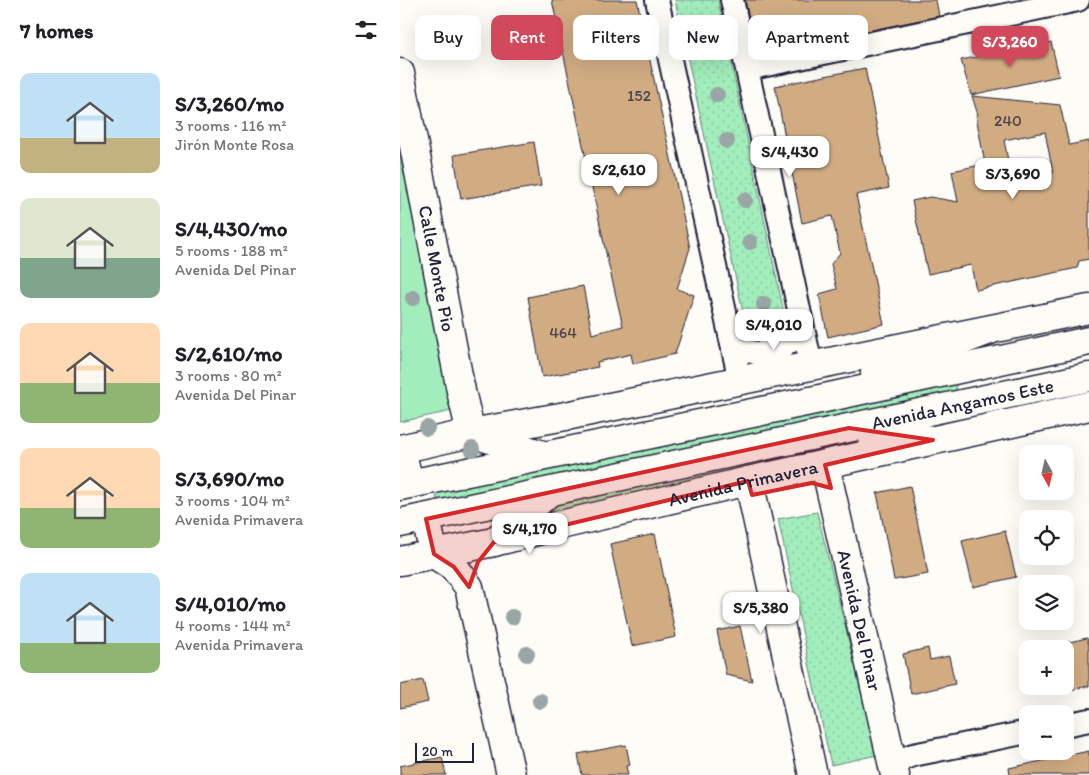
<!DOCTYPE html>
<html lang="en">
<head>
<meta charset="utf-8">
<style>
  body { margin:0; font-family:Itim,sans-serif; background:#f6f6f6; color:#202124; height:100vh; display:flex; flex-direction:column; font-size:19px; white-space:nowrap }
  * { box-sizing:border-box; margin:0 }
  p { font-size:16px; color:#757577 }
  .icon { flex:none; width:28px; height:28px; fill:none; stroke:currentColor; stroke-width:2; stroke-linecap:round; stroke-linejoin:round }
  .map { position:relative; flex:1; overflow:hidden }
  .details { display:flex; flex-direction:column; background:#fff; width:400px }
  .details>* { flex:none }
  .top-card { position:absolute; left:15px; top:15px; width:475px; height:45px; display:flex; gap:10px }
  .needle { width:32px; rotate:172deg }
  .buttons { position:absolute; left:619px; top:445px; display:grid; gap:10px }
  .buttons a { display:grid; place-items:center; width:55px; height:55px; border-radius:10px; background:#fff; box-shadow:0 5px 20px #0002; font-size:25px }
  .scale { position:absolute; left:15px; bottom:12px; width:59px; box-sizing:border-box; padding-left:5px; border:2px solid #22223b; border-top:0; font-size:14px; line-height:18px; white-space:nowrap; color:#22223b; -webkit-text-stroke:4px #fdfcf7; paint-order:stroke }
  .price { position:absolute; translate:-50% -42px; padding:0 11px; border-radius:10px; background:#fff; color:#222; font-size:16px; line-height:32px; filter:drop-shadow(0 1px 2px #0008) }
  .price::after { content:''; position:absolute; left:50%; top:30px; width:15px; height:11px; margin-left:-8px; background:inherit; clip-path:polygon(0 0,100% 0,50% 100%) }
  .price.current { background:#d1495b; color:#fff }
  ul { padding:0; list-style:none }
  li { display:flex; align-items:center; gap:15px; height:125px; padding:0 20px }
  li span { display:grid; place-items:center; flex:none; width:140px; height:100px; border-radius:10px; color:#555 }
  li>.icon { margin-inline-start:auto }
  span .icon { width:60px; height:60px; fill:#fffc; stroke-width:1 }
  li b { font-size:21px }
  h2 { display:flex; justify-content:space-between; align-items:center; height:60px; padding:0 20px; font-size:21px }
  .tag { padding:0 18px; border-radius:10px; background:#fff; box-shadow:0 5px 20px #0002; font-size:18px; line-height:45px }
  .tag.current { background:#d1495b; color:#fff }
  main { display:flex; flex:1; min-height:0 }
  .map>svg:first-child { display:block }
  .grass { fill:url(#grass-dots); stroke:#62887c }
  .green { fill:#a2edbc; stroke:#62887c }
  .building { fill:#d1ac83; stroke:#22223b; fill-rule:evenodd }
  .lines { fill:none; stroke-linecap:round; stroke-linejoin:round }
  .street-casing { stroke:#22223b; stroke-width:26 }
  .secondary-casing { stroke:#22223b; stroke-width:31 }
  .primary-casing { stroke:#22223b; stroke-width:31 }
  .street { stroke:#fdfcf7; stroke-width:22 }
  .secondary { stroke:#fdfcf7; stroke-width:28 }
  .primary { stroke:#fdfcf7; stroke-width:28 }
  .tree { fill:#99a6a5 }
  .marked { fill:#d62828; fill-opacity:0.2; stroke:#d62828; stroke-width:4; stroke-linejoin:round }
  .labels { text-anchor:middle; stroke-width:4.5; stroke-linejoin:round; paint-order:stroke }
  .number-label { font-size:16px; fill:#4e444d }
  .street-label { font-size:19px; fill:#22223b; stroke:#fdfcf7 }
</style>
</head>
<body>
<main>
<section class="details">
<h2>7 homes<svg class="icon" aria-label="filters" viewBox="0 0 24 24"><path d="M4 7h16M4 17h16"/><circle cx="9" cy="7" r="2"/><circle cx="15" cy="17" r="2"/></svg></h2>
<ul>
<li><span style="background:linear-gradient(#bfe0f5 65%,#c2b280 0)"><svg class="icon" aria-label="home" viewBox="0 0 24 24"><path d="M3 11l9-7 9 7M6 9v11h12V9"/></svg></span><div><b>S/3,260/mo</b><p>3 rooms · 116 m²</p><p>Jirón Monte Rosa</p></div></li>
<li><span style="background:linear-gradient(#dfe7d0 60%,#7fa58c 0)"><svg class="icon" aria-label="home" viewBox="0 0 24 24"><path d="M3 11l9-7 9 7M6 9v11h12V9"/></svg></span><div><b>S/4,430/mo</b><p>5 rooms · 188 m²</p><p>Avenida Del Pinar</p></div></li>
<li><span style="background:linear-gradient(#ffd9b3 60%,#8fb573 0)"><svg class="icon" aria-label="home" viewBox="0 0 24 24"><path d="M3 11l9-7 9 7M6 9v11h12V9"/></svg></span><div><b>S/2,610/mo</b><p>3 rooms · 80 m²</p><p>Avenida Del Pinar</p></div></li>
<li><span style="background:linear-gradient(#ffd9b3 60%,#8fb573 0)"><svg class="icon" aria-label="home" viewBox="0 0 24 24"><path d="M3 11l9-7 9 7M6 9v11h12V9"/></svg></span><div><b>S/3,690/mo</b><p>3 rooms · 104 m²</p><p>Avenida Primavera</p></div></li>
<li><span style="background:linear-gradient(#bfe0f5 70%,#8fb573 0)"><svg class="icon" aria-label="home" viewBox="0 0 24 24"><path d="M3 11l9-7 9 7M6 9v11h12V9"/></svg></span><div><b>S/4,010/mo</b><p>4 rooms · 144 m²</p><p>Avenida Primavera</p></div></li>
</ul>
</section>
<div class="map">
<svg width="689" height="775" viewBox="0 0 689 775">
  <defs>
    <pattern id="grass-dots" width="8" height="8" patternUnits="userSpaceOnUse" patternTransform="scale(1.25)"><rect width="8" height="8" fill="#a2edbc"/><path d="M2 2h.1M6 6h.1" fill="none" stroke="#8bcba2" stroke-width="1.8" stroke-linecap="round"/></pattern>
  </defs>
  <rect width="100%" height="100%" fill="#fdfcf7"/>
  <filter id="ink" filterUnits="userSpaceOnUse"><feTurbulence type="fractalNoise" baseFrequency=".02" numOctaves="2"/><feDisplacementMap in="SourceGraphic" scale="10" xChannelSelector="R" yChannelSelector="G"/><feConvolveMatrix kernelMatrix="1 2 1 2 8 2 1 2 1" color-interpolation-filters="sRGB"/></filter>
  <g filter="url(#ink)">
    <path class="grass" d="M275,0H318L387,327C374,335 365,337 348,335Z
      M556,382V393L44,504L36,498L39,491Z
      M393,452L450,454L131,520L144,506Z
      M417,512L477,755L431,765L378,519Z"/>
    <path class="green" d="M0,104L56,410L0,422Z"/>
    <path class="building" d="M152,0H237L290,248L277,289L294,295L275,354L233,364L231,354L197,362L198,367L142,377L128,297L183,286L192,334L223,326L208,262Z
      M345,0H536L539,16L357,54Z
      M651,42L659,76L571,95L561,60Z
      M465,68L489,188L456,195L484,324L428,337L419,294L437,289L431,264L440,253L432,216L402,223L375,86Z
      M572,96L660,105L669,145L689,141V259L679,261L677,268L576,290L571,265L528,274L512,201L530,197L558,202L552,171L585,164L576,116L578,115ZM645,132L653,173L612,181L604,140Z
      M134,142L141,186L61,199L54,155Z
      M510,486L528,574L494,580L477,493Z
      M605,531L616,577L573,587L562,541Z
      M255,534L276,637L232,646L210,544Z
      M340,626L352,681L326,675L317,631Z
      M687,638L689,646V686L665,691V643Z
      M528,648L530,660L549,656L555,684L511,694L503,654Z
      M23,680L28,702L0,708V685Z
      M226,745L230,765L226,766L228,775H182L178,754Z
      M689,751V775H610L609,768Z
      M42,757L46,775H0V766Z"/>
    <g class="lines">
      <defs>
        <path id="street" d="M257,0L340,381
          M332,0L411,365
          M347,69L678,0
          M332,344L337,349L357,353L371,351L383,347L395,338L403,327
          M665,725L689,720
          M492,763L513,755L628,732"/>
        <g id="secondary">
          <path id="s1" d="M0,73L61,391L71,433"/>
          <path d="M0,449L71,433L166,416L689,309"/>
          <path id="s2" d="M425,465L495,775"/>
          <path d="M348,481L352,495L413,775"/>
          <path d="M34,554L54,567L69,587L111,775"/>
          <path id="s3" d="M0,561L94,542L156,526L348,481L689,406"/>
        </g>
        <g id="primary">
          <path d="M475,373L590,330"/>
          <path d="M468,431L533,440"/>
          <path d="M71,433L143,455"/>
          <path d="M1,449L9,484"/>
          <path d="M0,486L420,399L689,341"/>
          <path d="M26,519L34,554"/>
          <path id="s4" d="M0,523L689,377"/>
          <path d="M94,542L148,493"/>
        </g>
      </defs>
      <use href="#street" class="street-casing"/>
      <use href="#secondary" class="secondary-casing"/>
      <use href="#primary" class="primary-casing"/>
      <use href="#street" class="street"/>
      <use href="#secondary" class="secondary"/>
      <use href="#primary" class="primary"/>
    </g>
    <g class="tree">
      <circle cx="309" cy="52" r="8"/>
      <circle cx="317" cy="95" r="8"/>
      <circle cx="327" cy="141" r="8"/>
      <circle cx="345" cy="200" r="8"/>
      <circle cx="350" cy="242" r="8"/>
      <circle cx="13" cy="298" r="8"/>
      <circle cx="364" cy="304" r="8"/>
      <circle cx="370" cy="323" r="8"/>
      <circle cx="27" cy="428" r="8"/>
      <circle cx="72" cy="449" r="8"/>
      <circle cx="112" cy="617" r="8"/>
      <circle cx="127" cy="654" r="8"/>
      <circle cx="140" cy="701" r="8"/>
    </g>
  </g>
  <path class="marked" d="M449,428L533,440L425,465L431,488L412,483L352,495L348,481L94,542L78,562L69,587L54,567L34,554L26,519Z"/>
  <g class="labels">
    <g class="number-label">
      <text x="239" y="101">152</text>
      <text x="608" y="126">240</text>
      <text x="163" y="338">464</text>
    </g>
    <g class="street-label">
      <text dy="7" stroke="none"><textPath href="#s1" startOffset="199">Calle Monte Pio</textPath></text>
      <text dy="7" stroke="none"><textPath href="#s4" startOffset="575">Avenida Angamos Este</textPath></text>
      <text dy="7" stroke="none"><textPath href="#s3" startOffset="352">Avenida Primavera</textPath></text>
      <text dy="7" stroke="none"><textPath href="#s2" startOffset="159">Avenida Del Pinar</textPath></text>
    </g>
  </g>
</svg>
<div class="buttons">
<a><svg class="needle" viewBox="-14 -14 28 28"><path d="M0-13l5 13h-10z" fill="#e53935"/><path d="M0 13l5-13h-10z" fill="#757577"/></svg></a>
<a><svg class="icon" aria-label="locate" viewBox="0 0 24 24"><circle cx="12" cy="12" r="6"/><path d="M12 2v4M12 18v4M2 12h4M18 12h4"/></svg></a>
<a><svg class="icon" aria-label="layers" viewBox="0 0 24 24"><path d="M12 4l9 5-9 5-9-5zM3 14l9 5 9-5"/></svg></a>
<a>+</a>
<a>−</a>
</div>
<div class="scale">20 m</div>
<b class="price current" style="left:610px;top:68px">S/3,260</b>
<b class="price" style="left:390px;top:178px">S/4,430</b>
<b class="price" style="left:219px;top:196px">S/2,610</b>
<b class="price" style="left:613px;top:200px">S/3,690</b>
<b class="price" style="left:374px;top:351px">S/4,010</b>
<b class="price" style="left:130px;top:555px">S/4,170</b>
<b class="price" style="left:361px;top:634px">S/5,380</b>
<div class="top-card">
<a class="tag">Buy</a>
<a class="tag current">Rent</a>
<a class="tag">Filters</a>
<a class="tag">New</a>
<a class="tag">Apartment</a>
</div>
</div>
</main>
</body>
</html>
